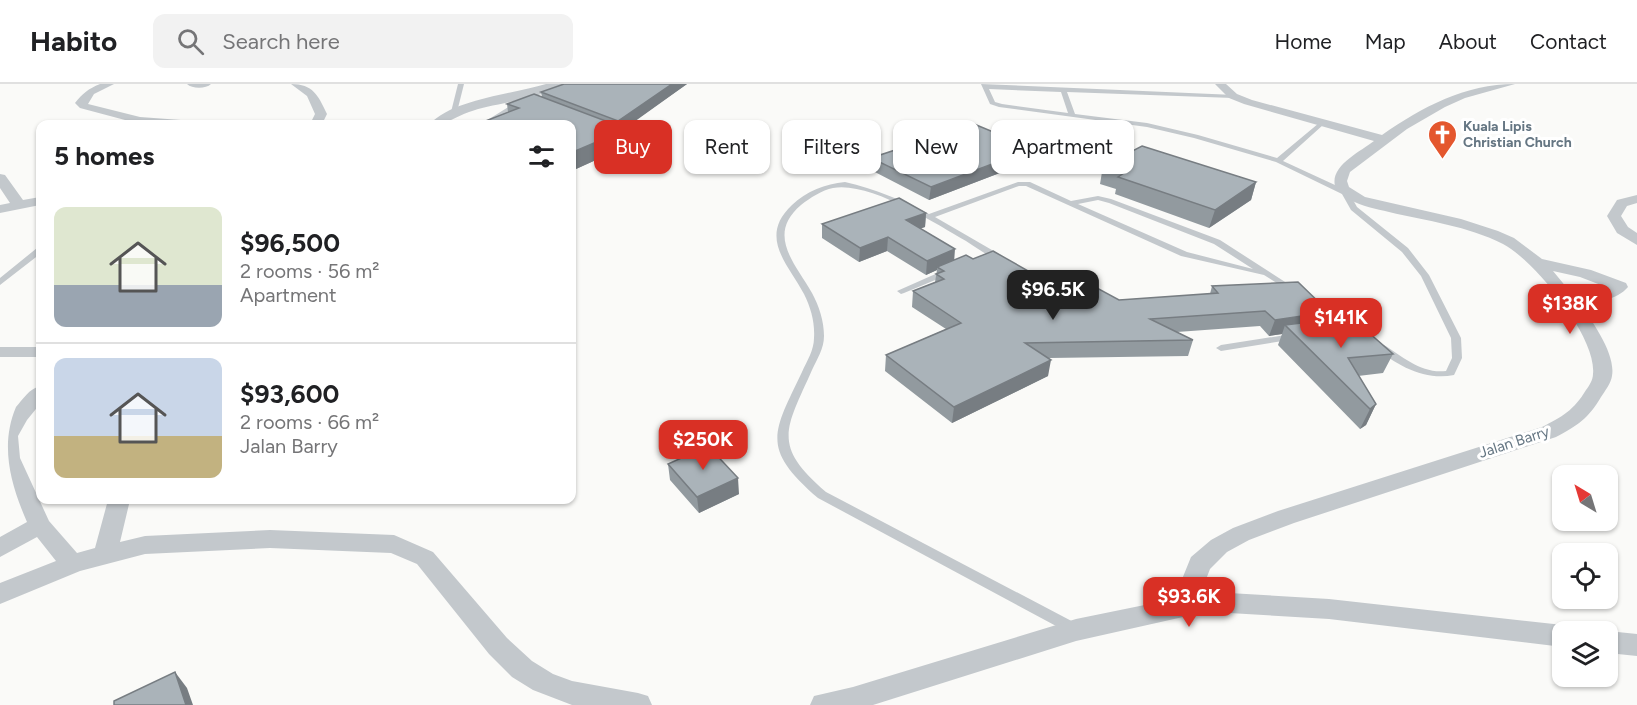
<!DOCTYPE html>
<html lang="en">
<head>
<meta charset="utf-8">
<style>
  body { margin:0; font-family:Figtree,sans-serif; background:#f2f2f2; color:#202124; height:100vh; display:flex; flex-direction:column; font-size:22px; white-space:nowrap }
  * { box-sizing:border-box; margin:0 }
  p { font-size:20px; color:#757577 }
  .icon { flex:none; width:33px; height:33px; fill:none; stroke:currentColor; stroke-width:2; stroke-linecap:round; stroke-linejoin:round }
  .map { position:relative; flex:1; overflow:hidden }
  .details { position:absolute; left:36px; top:36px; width:540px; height:384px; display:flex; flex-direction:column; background:#fff; border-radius:12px; box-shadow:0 2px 4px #0004 }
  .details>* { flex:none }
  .hud { position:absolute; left:594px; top:36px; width:570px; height:54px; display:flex; gap:12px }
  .needle { width:39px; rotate:322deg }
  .controls { position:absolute; left:1552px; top:381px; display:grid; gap:12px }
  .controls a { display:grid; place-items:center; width:66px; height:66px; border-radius:12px; background:#fff; box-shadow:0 2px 4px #0004; font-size:30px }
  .price { position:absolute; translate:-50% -51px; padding:0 14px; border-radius:12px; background:#d93025; color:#fff; font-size:20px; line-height:39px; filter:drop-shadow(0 2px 3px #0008) }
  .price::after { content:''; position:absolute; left:50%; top:36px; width:18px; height:14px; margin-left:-9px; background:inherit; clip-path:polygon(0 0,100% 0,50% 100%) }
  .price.current { background:#222; color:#fff }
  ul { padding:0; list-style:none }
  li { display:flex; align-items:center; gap:18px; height:150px; padding:0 18px }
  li+li { border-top:2px solid #e0e0e0 }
  li span { display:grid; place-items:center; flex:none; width:168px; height:120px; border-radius:12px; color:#555 }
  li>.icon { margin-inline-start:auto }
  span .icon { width:72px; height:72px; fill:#fffc; stroke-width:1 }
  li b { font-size:26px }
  h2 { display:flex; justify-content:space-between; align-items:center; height:72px; padding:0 18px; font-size:26px }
  .chip { padding:0 21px; border-radius:12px; background:#fff; box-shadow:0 2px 4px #0004; font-size:21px; line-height:54px }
  .chip.current { background:#d93025; color:#fff }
  header { display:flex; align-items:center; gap:36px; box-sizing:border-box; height:84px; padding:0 30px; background:#fff; border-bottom:2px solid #e0e0e0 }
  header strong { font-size:28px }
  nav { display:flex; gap:33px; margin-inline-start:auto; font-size:21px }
  .search { width:420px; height:54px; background:#f2f2f2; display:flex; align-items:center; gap:15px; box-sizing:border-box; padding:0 21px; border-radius:12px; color:#757577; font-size:22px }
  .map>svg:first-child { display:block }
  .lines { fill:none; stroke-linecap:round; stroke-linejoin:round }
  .service { fill:#c3c8cc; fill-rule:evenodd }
  .minor { fill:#c3c8cc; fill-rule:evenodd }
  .wall { fill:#929a9f }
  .shaded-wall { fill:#777d82 }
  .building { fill:#aab3b9; stroke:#777d82; stroke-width:1.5 }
  .labels { text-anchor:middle; stroke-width:6; stroke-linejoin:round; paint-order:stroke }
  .far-poi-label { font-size:14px; font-weight:bold; fill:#657683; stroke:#fff; text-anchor:start }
  .street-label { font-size:15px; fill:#657683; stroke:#fff }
</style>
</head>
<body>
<header>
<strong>Habito</strong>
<div class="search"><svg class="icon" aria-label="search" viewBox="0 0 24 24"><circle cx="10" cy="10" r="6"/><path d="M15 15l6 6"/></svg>Search here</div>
<nav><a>Home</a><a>Map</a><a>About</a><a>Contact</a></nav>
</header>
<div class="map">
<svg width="1637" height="621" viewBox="0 0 1637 621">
  <rect width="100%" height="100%" fill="#fafaf8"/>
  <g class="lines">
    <path class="service" d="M458,0H464L457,28L454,30L451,28Z
      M981,0L1235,11L1236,12L1233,14L1067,8L1075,30L1147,39L1198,51L1277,74L1319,39H1323V41L1283,77L1348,107L1357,123L1408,164L1429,191L1461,254L1462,274L1455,289L1454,291C1426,297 1396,282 1376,263L1381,260L1384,261C1403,273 1422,290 1446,287L1452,274L1451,254L1421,192L1402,168L1351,126L1342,110L1276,78L1194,54L1147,43L999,23L990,20ZM989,5L1061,8L1068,29L1002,20L995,18Z
      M518,17L523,18L488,40H481Z
      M845,98C875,105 902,116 929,130L1018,98H1030L1071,117L1098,112L1111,115L1220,156L1296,205L1292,208L1289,207L1264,191L1181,172L1026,102H1019L935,133L1004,173V177L1001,178C989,173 977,164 966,157C935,139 869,97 833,104C822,106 810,114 801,121C766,151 795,179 812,209C819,222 824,237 824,252C824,265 817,275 812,286C786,345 771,361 826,408L1081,542L1083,546L1081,550L1076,552L1071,550L818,414C760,364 773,349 802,288C807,277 814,266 814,254C815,239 811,224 804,210C788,180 758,153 792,121C807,107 825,100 845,98ZM1098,116L1109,119L1214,160L1253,185L1187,168L1078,120Z
      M37,164H40V170L0,201V194Z
      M949,184L952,185V189L904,209L901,210L897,207Z
      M1318,219L1321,220L1352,241L1347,244L1344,243L1315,224L1313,222L1315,220Z
      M1292,250L1295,251L1297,253L1295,255L1221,267L1216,264L1221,261Z"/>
    <path class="minor" d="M100,0H114L94,10L88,20L140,33L181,36L187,40H140L80,24L75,19C83,9 88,5 100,0Z
      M187,0H211C206,5 192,5 187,0Z
      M291,0C313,0 318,11 327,30L322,40H310L315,30L307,12Z
      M546,0H562C545,15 492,19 469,28C455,33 445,42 430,40C453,15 513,10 546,0Z
      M1215,0H1226L1237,10L1252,16L1382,51C1422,23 1465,0 1515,0L1465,14L1445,23L1407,45L1350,88L1347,97L1349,103L1365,113L1461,135L1498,147L1514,154L1542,175L1591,186L1626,199L1628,203C1617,216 1596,219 1580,220C1592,237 1616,270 1612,292C1611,299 1605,307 1601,313C1589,334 1577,342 1556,353L1294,439L1249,456L1227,468L1210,485L1200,511L1229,509L1329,515L1563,541L1572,544L1574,548H1563V563L1329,535L1229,529L1183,533L1076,557L873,621H810L814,612L853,603L1076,535L1174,515L1191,473L1211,456L1233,444L1278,427L1542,343C1562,333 1574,326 1586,306C1589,302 1593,296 1593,290C1597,253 1534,176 1503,160C1468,142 1427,137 1389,128C1376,125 1362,122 1350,116L1336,105C1327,83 1360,68 1374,57L1244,20L1229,14ZM1553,187L1580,193L1606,203L1594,209L1572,210Z
      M0,90L5,91L23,116L40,113V121L0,129V121L10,119L0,104Z
      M1637,111V119L1627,122L1621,132L1628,143L1637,149V161L1617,149L1607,132L1617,116Z
      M0,263H40V273H0Z
      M40,302V320L27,336L18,352L20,374L49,437L77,469L95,464L108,416H130L120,458L145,452L270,446L394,451L433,468L507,554L532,577L553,590L572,597L638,609L648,612L652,621H572L533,606L512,593L489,570L417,480L391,469L270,464L145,470L80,487L0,520V499L56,477L37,453L0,473V453L27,438C10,399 0,361 16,323C23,315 29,305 40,302Z
      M1608,547L1637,550V572L1608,569Z"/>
  </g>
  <path class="wall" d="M687,0L624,44L629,61L576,85L572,83V40H484L483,38L508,28L507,20L542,13L541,8Z
    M1010,55L1076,56L1074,68L1048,81L1034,76L929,116L871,86V74Z
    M1103,82L1256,98L1251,116L1209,144L1115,110L1116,105L1100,100Z
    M926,129L925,143L920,144L954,176L973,175L1065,208L1119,216L1210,210L1212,202L1329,228L1326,236L1393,270L1383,289L1358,292L1376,320L1366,341L1360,345L1278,261L1282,250L1269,252L1260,242L1177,248L1193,256L1188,272L1049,274L1048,292L952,339L885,287L886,271L946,245L912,223L913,207L935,198L937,186L926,191L887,167L859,178L822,154V140Z
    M668,380L739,410L699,429L670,396Z"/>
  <path class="shaded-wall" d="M672,0H687L620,48L618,37Z
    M627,45L629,61L576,85L573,68Z
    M1076,56L1074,68L1048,81L1050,69Z
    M1035,64L1034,76L929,116L931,103Z
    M1256,98L1251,116L1209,144L1215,126Z
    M926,129L925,143L905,150L906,136Z
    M888,153L887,167L859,178L860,164Z
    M955,165L954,179L937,183V186L926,191L927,177Z
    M1329,228L1323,244L1285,241L1282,250L1269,252L1275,236Z
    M1051,276L1048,292L952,339L954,323Z
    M1376,320L1366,341L1360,345L1370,325Z
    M738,394L739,410L699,429L697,413Z
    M175,588L187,604L193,621H186Z"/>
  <path class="building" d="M564,0H672L618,37L541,8Z
    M534,10L627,45L573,68H572V40H486L489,39L483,38L519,24L507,20Z
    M974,40L1010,55L1036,43L1076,56L1050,69L1035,64L931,103L871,74Z
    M1142,62L1256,98L1215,126L1118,93L1124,89L1103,82Z
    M899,114L926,129L906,136L955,165L927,177L888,153L860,164L822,140Z
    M993,167L1065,208L1086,198L1119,216L1218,209L1212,202L1298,198L1329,228L1275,236L1265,227L1150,235L1193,256L1025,259L1051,276L954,323L886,271L961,239L913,207L944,195L936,190L944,187L937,183L966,171L973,175Z
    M1351,233L1393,270L1348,274L1376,320L1370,325L1285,241Z
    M708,362L738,394L697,413L668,380Z
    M175,588L186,621H114V617Z"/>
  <defs>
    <symbol id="church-pin" viewBox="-11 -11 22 30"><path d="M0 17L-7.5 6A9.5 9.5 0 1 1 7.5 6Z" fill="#e4572e" stroke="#fff"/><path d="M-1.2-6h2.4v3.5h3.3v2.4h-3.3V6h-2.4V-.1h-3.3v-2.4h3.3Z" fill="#fff"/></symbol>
  </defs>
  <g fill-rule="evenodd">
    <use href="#church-pin" x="1426" y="34" width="33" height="45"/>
  </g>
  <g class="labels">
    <g class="far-poi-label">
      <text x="1463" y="47">Kuala Lipis<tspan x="1463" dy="16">Christian Church</tspan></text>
    </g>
    <g class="street-label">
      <text transform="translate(1514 358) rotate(-18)" y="5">Jalan Barry</text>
    </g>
  </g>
</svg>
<div class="controls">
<a><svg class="needle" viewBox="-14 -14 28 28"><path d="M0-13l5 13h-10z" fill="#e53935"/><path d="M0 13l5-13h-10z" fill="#757577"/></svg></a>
<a><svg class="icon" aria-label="locate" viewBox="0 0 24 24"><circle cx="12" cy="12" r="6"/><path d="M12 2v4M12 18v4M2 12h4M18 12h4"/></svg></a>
<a><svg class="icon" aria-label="layers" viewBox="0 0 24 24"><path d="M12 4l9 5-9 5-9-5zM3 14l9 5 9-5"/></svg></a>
</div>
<b class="price current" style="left:1053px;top:237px">$96.5K</b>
<b class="price" style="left:1570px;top:251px">$138K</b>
<b class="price" style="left:1341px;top:265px">$141K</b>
<b class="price" style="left:703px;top:387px">$250K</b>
<b class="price" style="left:1189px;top:544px">$93.6K</b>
<div class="hud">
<a class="chip current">Buy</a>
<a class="chip">Rent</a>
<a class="chip">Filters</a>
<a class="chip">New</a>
<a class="chip">Apartment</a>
</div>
<section class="details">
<h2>5 homes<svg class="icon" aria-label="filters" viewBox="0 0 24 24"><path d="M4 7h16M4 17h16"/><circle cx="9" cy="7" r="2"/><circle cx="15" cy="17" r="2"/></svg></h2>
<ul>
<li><span style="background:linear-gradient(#dfe7d0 65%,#9aa5b1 0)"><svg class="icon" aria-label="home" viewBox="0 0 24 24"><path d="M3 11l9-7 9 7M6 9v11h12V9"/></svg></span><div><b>$96,500</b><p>2 rooms · 56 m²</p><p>Apartment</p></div></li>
<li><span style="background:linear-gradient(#c9d6e8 65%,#c2b280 0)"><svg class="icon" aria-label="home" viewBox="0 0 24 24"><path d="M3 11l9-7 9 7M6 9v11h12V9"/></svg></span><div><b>$93,600</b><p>2 rooms · 66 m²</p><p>Jalan Barry</p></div></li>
</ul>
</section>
</div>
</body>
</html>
